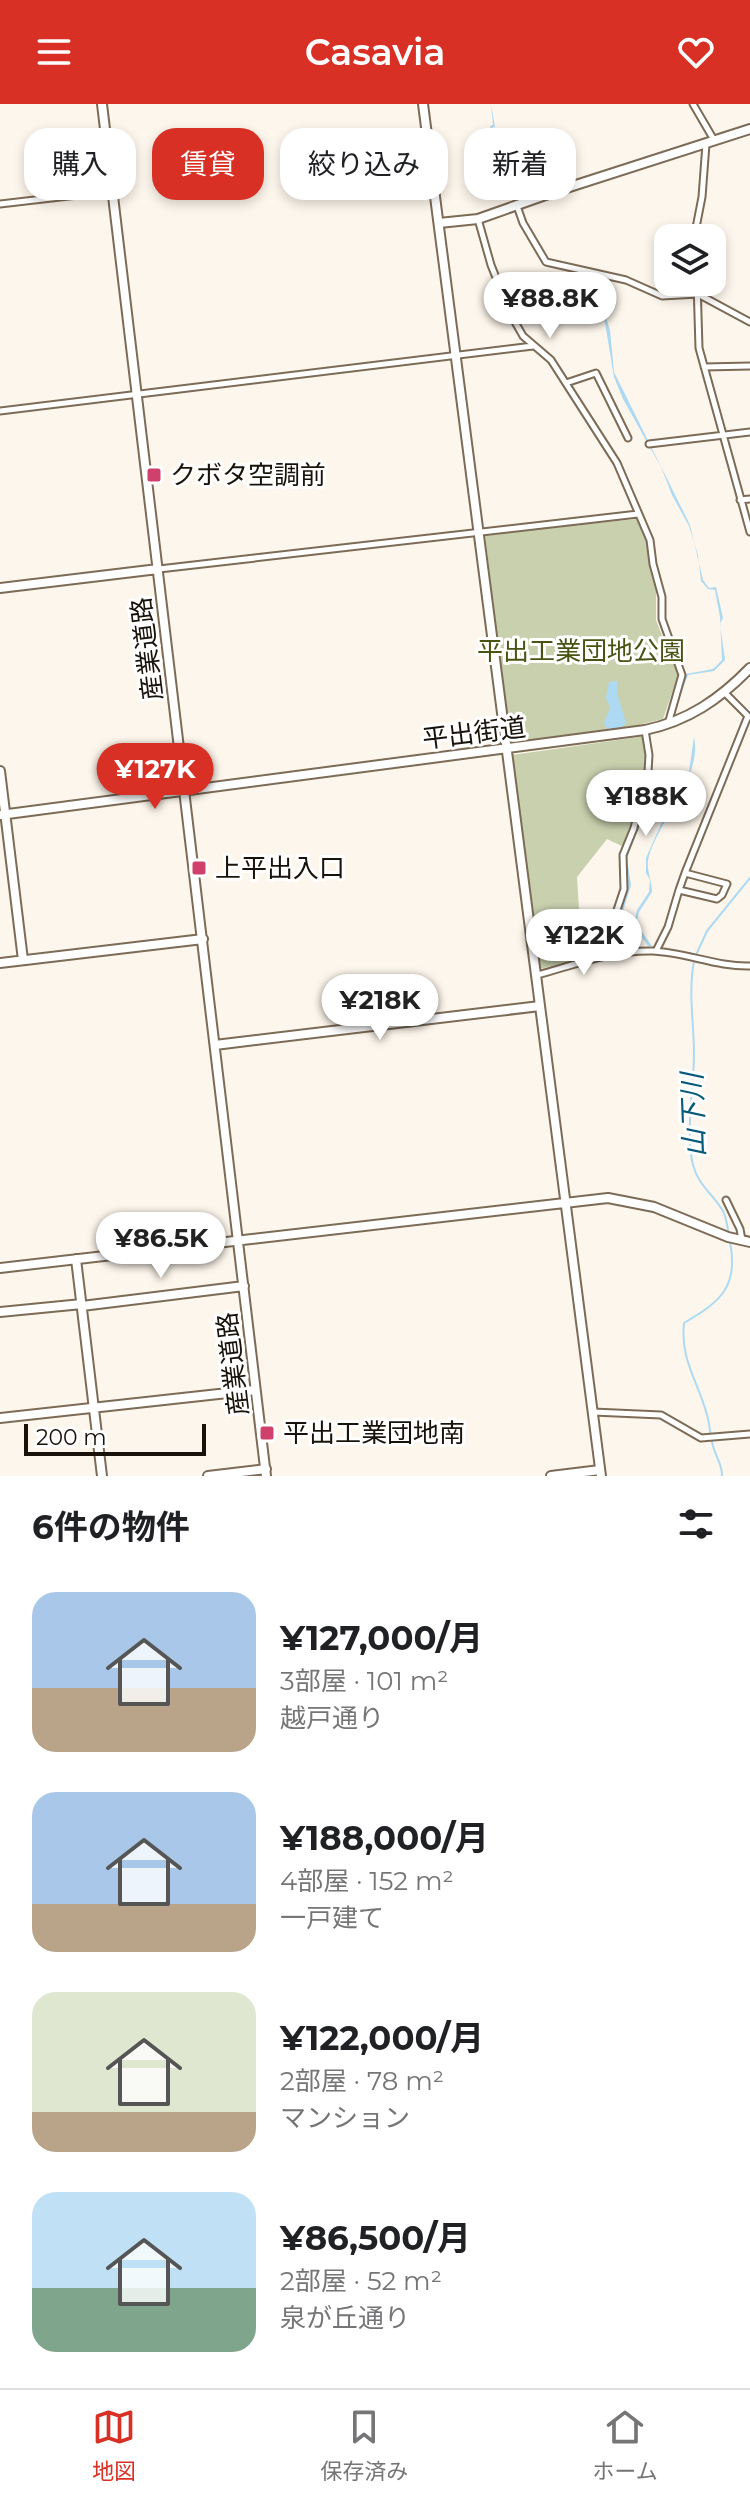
<!DOCTYPE html>
<html lang="ja">
<head>
<meta charset="utf-8">
<style>
  body { margin:0; font-family:Montserrat,"Noto Sans JP",sans-serif; background:#f2f2f2; color:#202124; height:100vh; display:flex; flex-direction:column; font-size:30px; white-space:nowrap }
  * { box-sizing:border-box; margin:0 }
  p { font-size:26px; color:#757577 }
  .icon { flex:none; width:44px; height:44px; fill:none; stroke:currentColor; stroke-width:2; stroke-linecap:round; stroke-linejoin:round }
  .map { position:relative; height:1372px; overflow:hidden }
  .sheet { display:flex; flex-direction:column; background:#fff; flex:1 }
  .sheet>* { flex:none }
  .banner { position:absolute; left:24px; top:24px; width:702px; height:72px; display:flex; gap:16px }
  .tools { position:absolute; left:654px; top:120px; display:grid; gap:16px }
  .tools a { display:grid; place-items:center; width:72px; height:72px; border-radius:16px; background:#fff; box-shadow:0 4px 12px #0003; font-size:40px }
  .scale { position:absolute; left:24px; bottom:20px; width:182px; box-sizing:border-box; padding-left:8px; border:4px solid #18120a; border-top:0; font-size:22px; line-height:28px; white-space:nowrap; color:#18120a; -webkit-text-stroke:6px #fff; paint-order:stroke }
  .price { position:absolute; translate:-50% -68px; padding:0 18px; border-radius:28px; background:#fff; color:#222; font-size:26px; line-height:52px; filter:drop-shadow(0 2px 4px #0008) }
  .price::after { content:''; position:absolute; left:50%; top:48px; width:24px; height:18px; margin-left:-12px; background:inherit; clip-path:polygon(0 0,100% 0,50% 100%) }
  .price.active { background:#d93025; color:#fff }
  ul { padding:0; list-style:none }
  li { display:flex; align-items:center; gap:24px; height:200px; padding:0 32px }
  li span { display:grid; place-items:center; flex:none; width:224px; height:160px; border-radius:24px; color:#555 }
  li>.icon { margin-inline-start:auto }
  span .icon { width:96px; height:96px; fill:#fffc; stroke-width:1 }
  li b { font-size:34px }
  h2 { display:flex; justify-content:space-between; align-items:center; height:96px; padding:0 32px; font-size:34px }
  .pill { padding:0 28px; border-radius:24px; background:#fff; box-shadow:0 4px 12px #0003; font-size:28px; line-height:72px }
  .pill.active { background:#d93025; color:#fff }
  header { display:flex; justify-content:space-between; align-items:center; height:104px; padding:0 32px; background:#d93025; color:#fff; font-size:36px; font-weight:600 }
  .menu { display:flex; justify-content:space-around; align-items:center; height:112px; border-top:2px solid #e0e0e0; background:#fff; font-size:22px; color:#757577 }
  .menu a { display:grid; justify-items:center; gap:4px }
  .menu .active { color:#d93025 }
  .map>svg:first-child { display:block }
  .park { fill:#c8d0ae }
  .water { fill:#addaf2 }
  .lines { fill:none; stroke-linecap:round; stroke-linejoin:round }
  .stream { stroke:#addaf2; stroke-width:2 }
  .street-casing { stroke:#7c6b56; stroke-width:9 }
  .secondary-casing { stroke:#7c6b56; stroke-width:12 }
  .street { stroke:#fff; stroke-width:5 }
  .secondary { stroke:#fff; stroke-width:8 }
  .poi-dot { fill:#cf416c; stroke:#fff; stroke-width:3 }
  .labels { text-anchor:middle; stroke-width:6; stroke-linejoin:round; paint-order:stroke }
  .poi-label { font-size:26px; fill:#18120a; stroke:#fff; text-anchor:start }
  .street-label { font-size:26px; fill:#18120a; stroke:#fff }
  .park-label { font-size:26px; fill:#495413; stroke:#fff }
  .water-label { font-size:28px; font-style:italic; fill:#055979; stroke:#fff }
</style>
</head>
<body>
<header><svg class="icon" aria-label="menu" viewBox="0 0 24 24"><path d="M4 6h16M4 12h16M4 18h16"/></svg>Casavia<svg class="icon" aria-label="heart" viewBox="0 0 24 24"><path d="M12 20l-8-8c-3-5 5-10 8-4 3-6 11-1 8 4z"/></svg></header>
<div class="map">
<svg width="750" height="1372" viewBox="0 0 750 1372">
  <rect width="100%" height="100%" fill="#fdf6ec"/>
  <path class="park" d="M637,415L648,440L656,489V516L678,572L663,615L622,625L509,639L485,430Z
    M646,632C653,671 637,707 626,744L607,735L577,773L582,854L540,865L512,651Z"/>
  <path class="water" d="M491,0L495,23L491,24L521,119L551,170L571,194L601,199L610,226L614,268L690,421L703,476L709,484L716,483L723,514L720,520L725,556L714,567L688,571L673,611H671L686,570L713,565L722,556L720,513L715,486L708,485L701,477L698,451L689,422L672,391L661,363L623,295L614,273L603,207C592,197 576,200 564,190L519,119L490,22L493,21Z
    M617,577V589L626,619L620,625H607L604,619L610,604L606,594L609,578Z
    M694,633C703,670 660,715 649,752C645,764 652,775 652,788L639,808L636,820L652,842H648L635,823H621L618,814L628,781L625,753L640,718L641,719L627,754L631,781L621,814L623,822L634,821L637,806L649,788L650,776L646,769V754L669,702L689,668Z"/>
  <g class="lines">
    <path class="stream" d="M696,851L707,827L750,774
      M694,857C688,889 694,918 694,950C694,984 685,1029 693,1061C698,1081 713,1090 723,1107C727,1115 727,1123 729,1131
      M722,1372C722,1359 716,1354 713,1342C710,1332 710,1321 707,1311C698,1277 680,1256 684,1219C720,1198 739,1183 730,1138"/>
    <defs>
      <path id="street" d="M693,0L714,36
        M0,100L112,87
        M517,102L523,119L546,158L626,176L662,192L698,190L750,218
        M478,115L491,161L511,211L523,232L551,256L617,359L650,436L653,460L662,493V515L682,571L668,620
        M694,134L702,93L706,40
        M697,178L699,244L750,428
        M704,263L750,262
        M566,279L596,269L628,334
        M0,307L533,242
        M649,340L750,328
        M740,396L750,395
        M159,465L638,410
        M725,589L749,613
        M685,769L727,780L722,791L717,795L679,786L685,769L748,612
        M656,847L668,823L679,786
        M627,848L616,823L615,812L624,785L623,751L634,724L648,668L649,651L645,626
        M537,871C574,861 613,846 652,847C685,848 717,863 750,862
        M726,1096L740,1125L742,1136
        M593,1308L661,1311L701,1334L750,1330"/>
      <path id="secondary" d="M102,0L266,1372
        M423,0L601,1372
        M439,119L478,115L554,88L750,25
        M0,484L158,465
        M0,667L23,856
        M0,711L645,626C688,617 720,595 750,564
        M0,859L203,835
        M215,941L540,902
        M76,1155L102,1372
        M0,1164L608,1094L654,1103L728,1133L750,1138
        M82,1202L244,1182
        M0,1208L82,1200
        M0,1314L255,1286
        M208,1372L266,1365
        M551,1372L600,1366"/>
    </defs>
    <use href="#street" class="street-casing"/>
    <use href="#secondary" class="secondary-casing"/>
    <use href="#street" class="street"/>
    <use href="#secondary" class="secondary"/>
  </g>
  <g class="poi-dot">
    <rect x="146" y="363" width="16" height="16" rx="4"/>
    <rect x="191" y="756" width="16" height="16" rx="4"/>
    <rect x="259" y="1321" width="16" height="16" rx="4"/>
  </g>
  <g class="labels">
    <g class="poi-label">
      <text x="170" y="380">クボタ空調前</text>
      <text x="215" y="773">上平出入口</text>
      <text x="283" y="1338">平出工業団地南</text>
    </g>
    <g class="street-label">
      <text transform="translate(147 545) rotate(-97)" y="9">産業道路</text>
      <text transform="translate(474 629) rotate(-7)" y="9">平出街道</text>
      <text transform="translate(233 1260) rotate(-97)" y="9">産業道路</text>
    </g>
    <g class="park-label">
      <text x="581" y="556">平出工業団地公園</text>
    </g>
    <g class="water-label">
      <text transform="translate(693 1011) rotate(-92)" y="10">山下川</text>
    </g>
  </g>
</svg>
<div class="tools">
<a><svg class="icon" aria-label="layers" viewBox="0 0 24 24"><path d="M12 4l9 5-9 5-9-5zM3 14l9 5 9-5"/></svg></a>
</div>
<div class="scale">200 m</div>
<b class="price" style="left:550px;top:236px">¥88.8K</b>
<b class="price active" style="left:155px;top:707px">¥127K</b>
<b class="price" style="left:646px;top:734px">¥188K</b>
<b class="price" style="left:584px;top:873px">¥122K</b>
<b class="price" style="left:380px;top:938px">¥218K</b>
<b class="price" style="left:161px;top:1176px">¥86.5K</b>
<div class="banner">
<a class="pill">購入</a>
<a class="pill active">賃貸</a>
<a class="pill">絞り込み</a>
<a class="pill">新着</a>
</div>
</div>
<section class="sheet">
<h2>6件の物件<svg class="icon" aria-label="filters" viewBox="0 0 24 24"><path d="M4 7h16M4 17h16"/><circle cx="9" cy="7" r="2"/><circle cx="15" cy="17" r="2"/></svg></h2>
<ul>
<li><span style="background:linear-gradient(#a9c7e8 60%,#b9a48a 0)"><svg class="icon" aria-label="home" viewBox="0 0 24 24"><path d="M3 11l9-7 9 7M6 9v11h12V9"/></svg></span><div><b>¥127,000/月</b><p>3部屋 · 101 m²</p><p>越戸通り</p></div></li>
<li><span style="background:linear-gradient(#a9c7e8 70%,#b9a48a 0)"><svg class="icon" aria-label="home" viewBox="0 0 24 24"><path d="M3 11l9-7 9 7M6 9v11h12V9"/></svg></span><div><b>¥188,000/月</b><p>4部屋 · 152 m²</p><p>一戸建て</p></div></li>
<li><span style="background:linear-gradient(#dfe7d0 75%,#b9a48a 0)"><svg class="icon" aria-label="home" viewBox="0 0 24 24"><path d="M3 11l9-7 9 7M6 9v11h12V9"/></svg></span><div><b>¥122,000/月</b><p>2部屋 · 78 m²</p><p>マンション</p></div></li>
<li><span style="background:linear-gradient(#bfe0f5 60%,#7fa58c 0)"><svg class="icon" aria-label="home" viewBox="0 0 24 24"><path d="M3 11l9-7 9 7M6 9v11h12V9"/></svg></span><div><b>¥86,500/月</b><p>2部屋 · 52 m²</p><p>泉が丘通り</p></div></li>
</ul>
</section>
<nav class="menu">
<a class="active"><svg class="icon" aria-label="map" viewBox="0 0 24 24"><path d="M3 6l6-2 6 2 6-2v14l-6 2-6-2-6 2zM9 4v14M15 6v14"/></svg>地図</a>
<a><svg class="icon" aria-label="saved" viewBox="0 0 24 24"><path d="M7 4h10v16l-5-4-5 4z"/></svg>保存済み</a>
<a><svg class="icon" aria-label="home" viewBox="0 0 24 24"><path d="M3 11l9-7 9 7M6 9v11h12V9"/></svg>ホーム</a>
</nav>
</body>
</html>
